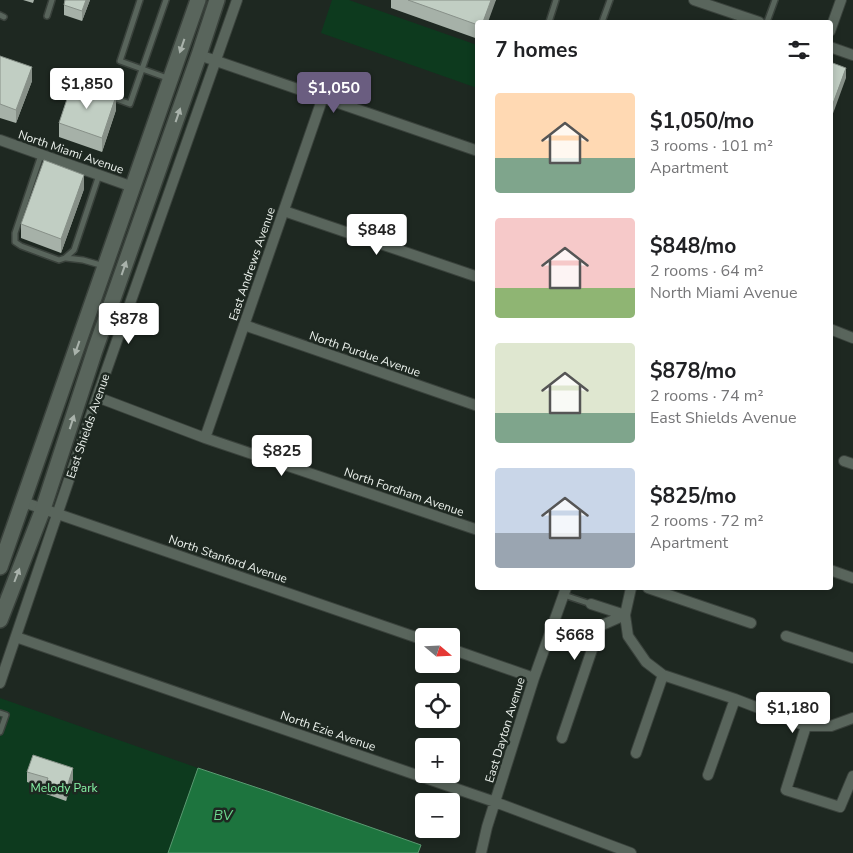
<!DOCTYPE html>
<html lang="en">
<head>
<meta charset="utf-8">
<style>
  body { margin:0; font-family:"Nunito Sans",sans-serif; background:#f6f6f6; color:#202124; height:100vh; display:flex; flex-direction:column; font-size:19px; white-space:nowrap }
  * { box-sizing:border-box; margin:0 }
  p { font-size:16px; color:#757577 }
  .icon { flex:none; width:28px; height:28px; fill:none; stroke:currentColor; stroke-width:2; stroke-linecap:round; stroke-linejoin:round }
  .map { position:relative; flex:1; overflow:hidden }
  .drawer { position:absolute; left:475px; top:20px; width:358px; height:570px; display:flex; flex-direction:column; background:#fff; border-radius:5px; box-shadow:0 2px 8px #0003 }
  .drawer>* { flex:none }
  .needle { width:32px; rotate:109deg }
  .fabs { position:absolute; left:415px; top:628px; display:grid; gap:10px }
  .fabs a { display:grid; place-items:center; width:45px; height:45px; border-radius:5px; background:#fff; box-shadow:0 2px 8px #0003; font-size:25px }
  .price { position:absolute; translate:-50% -42px; padding:0 11px; border-radius:5px; background:#fff; color:#222; font-size:16px; line-height:32px; filter:drop-shadow(0 1px 2px #0008) }
  .price::after { content:''; position:absolute; left:50%; top:30px; width:15px; height:11px; margin-left:-8px; background:inherit; clip-path:polygon(0 0,100% 0,50% 100%) }
  .price.active { background:#6a5d80; color:#fff }
  ul { padding:0; list-style:none }
  li { display:flex; align-items:center; gap:15px; height:125px; padding:0 20px }
  li span { display:grid; place-items:center; flex:none; width:140px; height:100px; border-radius:5px; color:#555 }
  li>.icon { margin-inline-start:auto }
  span .icon { width:60px; height:60px; fill:#fffc; stroke-width:1 }
  li b { font-size:21px }
  h2 { display:flex; justify-content:space-between; align-items:center; height:60px; padding:0 20px; font-size:21px }
  .map>svg:first-child { display:block }
  .green { fill:#0d3a1e }
  .water { fill:#1d743e; stroke:#5b9a72 }
  .lines { fill:none; stroke-linecap:round; stroke-linejoin:round }
  .lane-casing { stroke:#3a423c; stroke-width:8 }
  .street-casing { stroke:#3a423c; stroke-width:12 }
  .secondary-casing { stroke:#3a423c; stroke-width:18 }
  .lane { stroke:#59655c; stroke-width:5 }
  .street { stroke:#59655c; stroke-width:10 }
  .secondary { stroke:#59655c; stroke-width:15 }
  .wall { fill:#a6b1a8 }
  .shaded-wall { fill:#879088 }
  .building { fill:#c1cec3; stroke:#879088 }
  .oneway { fill:#a9b2ab }
  .labels { text-anchor:middle; stroke-width:5; stroke-linejoin:round; paint-order:stroke }
  .street-label { font-size:12px; fill:#ebf1ec; stroke:#1e2821 }
  .park-label { font-size:12px; fill:#87f4a7; stroke:#1e2821 }
  .water-label { font-size:14px; font-style:italic; fill:#6eda8f; stroke:#1e2821 }
</style>
</head>
<body>
<div class="map">
<svg width="853" height="853" viewBox="0 0 853 853">
  <rect width="100%" height="100%" fill="#1e2821"/>
  <path class="green" d="M332,0H349L477,45V88L321,33Z
    M0,698L198,768L168,853H0Z"/>
  <path class="water" d="M198,768L270,792L421,845L418,853H168Z"/>
  <g class="lines">
    <defs>
      <path id="lane" d="M140,0L120,61L170,79
        M0,15L4,17
        M47,16L52,0
        M549,22L556,0
        M602,22L610,0
        M767,22L775,0
        M111,97L130,104L166,0
        M41,155L15,233V242L21,246L59,260L65,258L74,250L99,175
        M66,258L83,260L104,266
        M564,595L591,604
        M0,713L6,715L0,732"/>
      <path id="street" d="M694,0L759,22
        M830,31L841,0
        M830,47L853,55
        M199,55L478,151
        M0,140L133,187
        M284,211L478,277
        M244,325L478,406
        M830,329L853,338
        M97,397L205,438L478,530
        M205,438L323,97
        M844,461L853,464
        M23,502L424,640
        M830,570L853,578
        M631,588L625,615L628,636L646,662L663,675L735,699L806,726H831L853,718
        M648,588L751,623
        M591,604L625,615
        M786,636L853,658
        M16,637L495,802L631,853
        M451,649L534,678
        M0,683L97,397L237,0
        M806,726L786,790L840,807L853,776
        M562,738L600,626L625,615
        M636,753L663,675
        M708,775L735,699
        M481,853L487,827L534,678L566,588"/>
      <path id="secondary" d="M0,567L198,0
        M0,620L43,509L95,350L199,55L217,0"/>
    </defs>
    <use href="#lane" class="lane-casing"/>
    <use href="#street" class="street-casing"/>
    <use href="#secondary" class="secondary-casing"/>
    <use href="#lane" class="lane"/>
    <use href="#street" class="street"/>
    <use href="#secondary" class="secondary"/>
  </g>
  <path class="wall" d="M23,0H34L33,3Z
    M65,0H90L82,21L64,15V5Z
    M391,0H496L478,22V39L391,8Z
    M0,56L32,81L16,123L0,118Z
    M116,110L102,152L59,137V123Z
    M84,189L61,253L21,238V224Z
    M27,772L73,779L66,801L46,794V788L27,782Z"/>
  <path class="shaded-wall" d="M86,0H90L82,21V11Z
    M491,0H496L488,22H483Z
    M32,67V81L16,123V110Z
    M846,68V78L831,119V109Z
    M116,96V110L102,152V138Z
    M84,175V189L61,253V239Z
    M73,768V779L66,801V790Z"/>
  <path class="building" d="M65,0H86L82,11L64,5Z
    M408,0H491L483,22H478V25Z
    M0,56L32,67L16,110L0,104Z
    M830,62L846,68L831,109H830Z
    M73,81L116,96L102,138L59,123Z
    M44,160L84,175L61,239L21,224Z
    M33,755L73,768L66,790L46,784L48,778L27,772Z"/>
  <defs><path id="oneway-solid" d="M-6-.8H1V-3.2L6.5 0L1 3.2V.8H-6Z" transform="scale(1.25)"/></defs>
  <g class="oneway">
    <use href="#oneway-solid" transform="translate(182 46) rotate(109)"/>
    <use href="#oneway-solid" transform="translate(178 115) rotate(-71)"/>
    <use href="#oneway-solid" transform="translate(124 268) rotate(-71)"/>
    <use href="#oneway-solid" transform="translate(77 348) rotate(109)"/>
    <use href="#oneway-solid" transform="translate(72 422) rotate(-72)"/>
    <use href="#oneway-solid" transform="translate(17 575) rotate(-69)"/>
  </g>
  <g class="labels">
    <g class="street-label">
      <text transform="translate(71 152) rotate(19)" y="4">North Miami Avenue</text>
      <text transform="translate(252 264) rotate(-71)" y="4">East Andrews Avenue</text>
      <text transform="translate(365 354) rotate(19)" y="4">North Purdue Avenue</text>
      <text transform="translate(88 426) rotate(-71)" y="4">East Shields Avenue</text>
      <text transform="translate(404 492) rotate(19)" y="4">North Fordham Avenue</text>
      <text transform="translate(228 559) rotate(19)" y="4">North Stanford Avenue</text>
      <text transform="translate(505 730) rotate(-73)" y="4">East Dayton Avenue</text>
      <text transform="translate(328 731) rotate(19)" y="4">North Ezie Avenue</text>
    </g>
    <g class="park-label">
      <text x="64" y="792">Melody Park</text>
    </g>
    <g class="water-label">
      <text x="223" y="820">BV</text>
    </g>
  </g>
</svg>
<div class="fabs">
<a><svg class="needle" viewBox="-14 -14 28 28"><path d="M0-13l5 13h-10z" fill="#e53935"/><path d="M0 13l5-13h-10z" fill="#757577"/></svg></a>
<a><svg class="icon" aria-label="locate" viewBox="0 0 24 24"><circle cx="12" cy="12" r="6"/><path d="M12 2v4M12 18v4M2 12h4M18 12h4"/></svg></a>
<a>+</a>
<a>−</a>
</div>
<b class="price" style="left:87px;top:110px">$1,850</b>
<b class="price active" style="left:334px;top:114px">$1,050</b>
<b class="price" style="left:377px;top:256px">$848</b>
<b class="price" style="left:129px;top:345px">$878</b>
<b class="price" style="left:282px;top:477px">$825</b>
<b class="price" style="left:575px;top:661px">$668</b>
<b class="price" style="left:793px;top:734px">$1,180</b>
<section class="drawer">
<h2>7 homes<svg class="icon" aria-label="filters" viewBox="0 0 24 24"><path d="M4 7h16M4 17h16"/><circle cx="9" cy="7" r="2"/><circle cx="15" cy="17" r="2"/></svg></h2>
<ul>
<li><span style="background:linear-gradient(#ffd9b3 65%,#7fa58c 0)"><svg class="icon" aria-label="home" viewBox="0 0 24 24"><path d="M3 11l9-7 9 7M6 9v11h12V9"/></svg></span><div><b>$1,050/mo</b><p>3 rooms · 101 m²</p><p>Apartment</p></div></li>
<li><span style="background:linear-gradient(#f6c9c9 70%,#8fb573 0)"><svg class="icon" aria-label="home" viewBox="0 0 24 24"><path d="M3 11l9-7 9 7M6 9v11h12V9"/></svg></span><div><b>$848/mo</b><p>2 rooms · 64 m²</p><p>North Miami Avenue</p></div></li>
<li><span style="background:linear-gradient(#dfe7d0 70%,#7fa58c 0)"><svg class="icon" aria-label="home" viewBox="0 0 24 24"><path d="M3 11l9-7 9 7M6 9v11h12V9"/></svg></span><div><b>$878/mo</b><p>2 rooms · 74 m²</p><p>East Shields Avenue</p></div></li>
<li><span style="background:linear-gradient(#c9d6e8 65%,#9aa5b1 0)"><svg class="icon" aria-label="home" viewBox="0 0 24 24"><path d="M3 11l9-7 9 7M6 9v11h12V9"/></svg></span><div><b>$825/mo</b><p>2 rooms · 72 m²</p><p>Apartment</p></div></li>
</ul>
</section>
</div>
</body>
</html>
